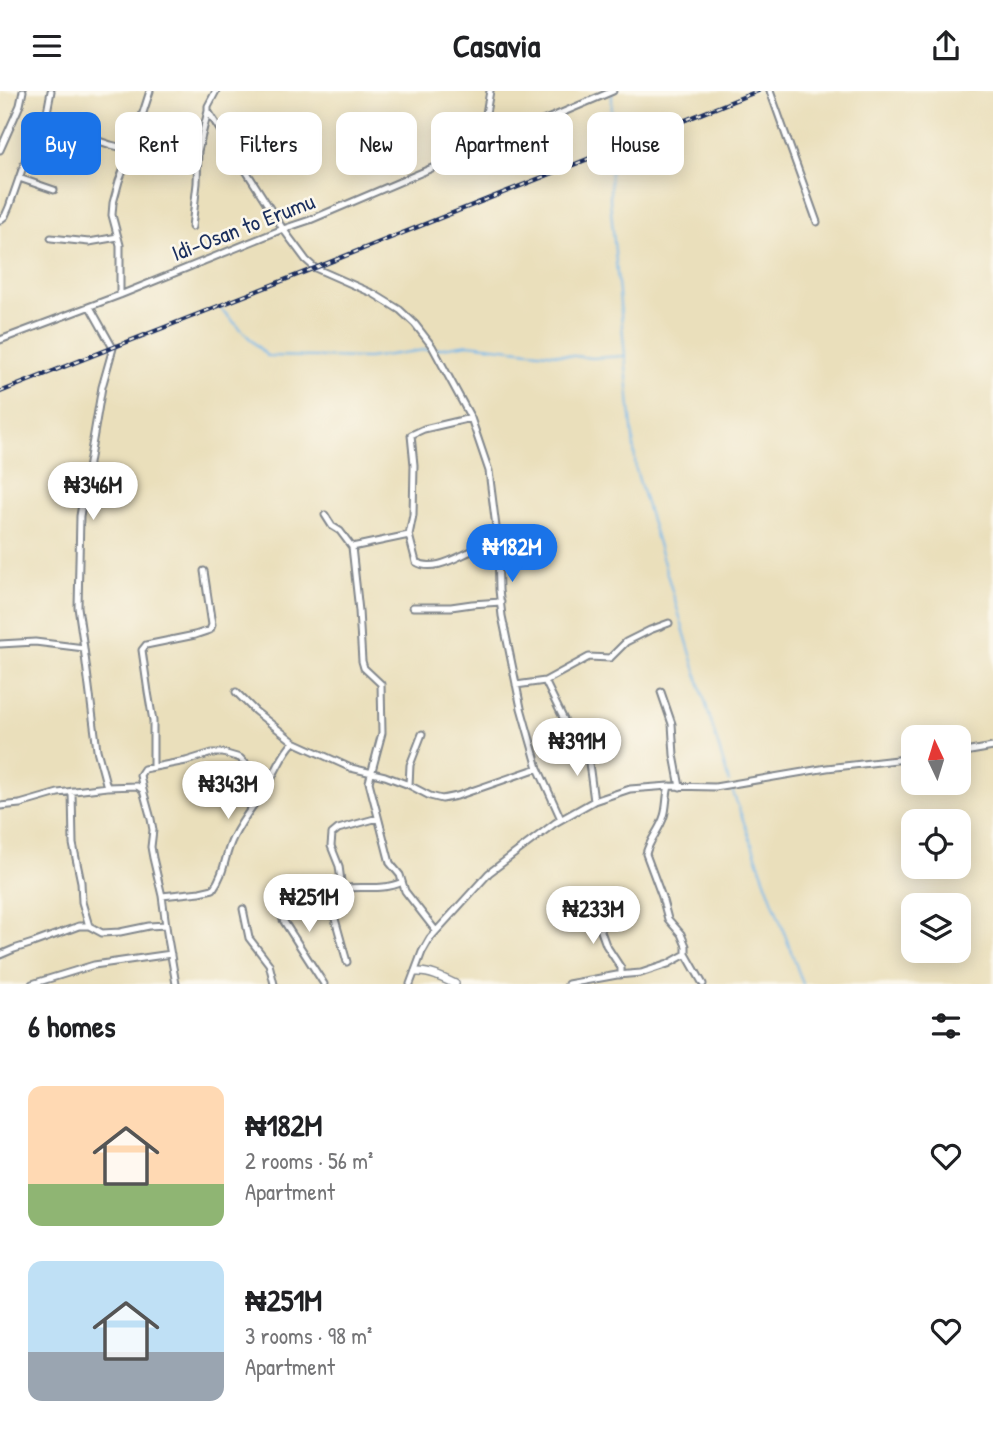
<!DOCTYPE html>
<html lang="en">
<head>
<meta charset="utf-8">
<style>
  body { margin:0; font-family:"Patrick Hand",sans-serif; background:#f2f2f2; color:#202124; height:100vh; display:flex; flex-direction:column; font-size:26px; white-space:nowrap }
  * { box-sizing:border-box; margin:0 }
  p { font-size:23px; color:#757577 }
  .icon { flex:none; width:38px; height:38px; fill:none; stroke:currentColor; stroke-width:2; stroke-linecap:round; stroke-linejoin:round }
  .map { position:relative; height:893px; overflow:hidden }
  .details { display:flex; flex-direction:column; background:#fff; flex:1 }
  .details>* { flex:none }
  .hud { position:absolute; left:21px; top:21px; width:952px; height:63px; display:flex; gap:14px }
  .needle { width:46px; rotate:356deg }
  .buttons { position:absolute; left:901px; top:634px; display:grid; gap:14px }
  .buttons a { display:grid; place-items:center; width:70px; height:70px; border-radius:14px; background:#fff; box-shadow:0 4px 18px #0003; font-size:35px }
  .price { position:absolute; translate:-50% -60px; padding:0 16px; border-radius:24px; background:#fff; color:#222; font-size:23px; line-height:46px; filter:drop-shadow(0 2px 4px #0008) }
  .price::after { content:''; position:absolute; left:50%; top:42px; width:21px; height:16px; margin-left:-10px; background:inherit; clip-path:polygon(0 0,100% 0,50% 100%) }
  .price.selected { background:#1a73e8; color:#fff }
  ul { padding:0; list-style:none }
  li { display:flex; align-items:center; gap:21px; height:175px; padding:0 28px }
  li span { display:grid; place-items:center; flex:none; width:196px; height:140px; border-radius:14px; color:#555 }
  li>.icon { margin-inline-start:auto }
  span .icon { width:84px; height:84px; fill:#fffc; stroke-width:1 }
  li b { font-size:30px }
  h2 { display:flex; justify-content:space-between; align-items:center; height:84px; padding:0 28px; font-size:30px }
  .pill { padding:0 24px; border-radius:14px; background:#fff; box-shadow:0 4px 18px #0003; font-size:24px; line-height:63px }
  .pill.selected { background:#1a73e8; color:#fff }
  header { display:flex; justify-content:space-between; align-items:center; height:91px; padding:0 28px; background:#fff; font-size:32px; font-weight:800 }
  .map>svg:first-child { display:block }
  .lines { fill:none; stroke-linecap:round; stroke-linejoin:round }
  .stream { stroke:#76b7ea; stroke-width:2 }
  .street-casing { stroke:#82878c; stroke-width:9 }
  .secondary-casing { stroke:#82878c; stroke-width:10 }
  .street { stroke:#fff; stroke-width:5 }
  .secondary { stroke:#fff; stroke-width:7 }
  .rail-casing { stroke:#1b2f5e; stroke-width:4.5 }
  .rail { stroke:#fbf7ec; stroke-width:2; stroke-dasharray:5; stroke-linecap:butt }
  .labels { text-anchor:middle; stroke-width:5; stroke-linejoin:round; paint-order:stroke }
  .street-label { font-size:23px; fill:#1b2f5e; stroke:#fbf7ec }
</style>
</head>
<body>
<header><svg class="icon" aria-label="menu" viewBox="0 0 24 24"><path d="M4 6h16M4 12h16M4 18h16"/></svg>Casavia<svg class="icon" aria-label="share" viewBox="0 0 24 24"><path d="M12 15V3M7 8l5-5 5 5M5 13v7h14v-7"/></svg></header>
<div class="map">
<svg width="993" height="893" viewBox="0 0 993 893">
  <rect width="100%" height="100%" fill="#fbf7ec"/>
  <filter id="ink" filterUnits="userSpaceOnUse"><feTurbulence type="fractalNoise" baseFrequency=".0143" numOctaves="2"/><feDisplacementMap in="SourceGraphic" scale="14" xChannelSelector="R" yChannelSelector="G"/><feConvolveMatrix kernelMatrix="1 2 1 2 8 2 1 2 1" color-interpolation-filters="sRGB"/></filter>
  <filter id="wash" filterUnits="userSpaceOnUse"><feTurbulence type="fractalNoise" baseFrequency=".00686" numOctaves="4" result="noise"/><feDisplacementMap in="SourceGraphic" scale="28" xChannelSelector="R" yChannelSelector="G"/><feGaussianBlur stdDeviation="1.57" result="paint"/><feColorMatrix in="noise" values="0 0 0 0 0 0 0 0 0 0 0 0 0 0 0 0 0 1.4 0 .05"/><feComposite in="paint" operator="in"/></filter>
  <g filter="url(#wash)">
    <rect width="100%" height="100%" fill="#eadfbb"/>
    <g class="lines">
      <path class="stream" d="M612,1L610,109L636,379L729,691
        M221,218L267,265L368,267L431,258
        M436,258L468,253L592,267L625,265
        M731,696L803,893"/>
    </g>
  </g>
  <g filter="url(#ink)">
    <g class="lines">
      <defs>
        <path id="street" d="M216,0L208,15V20L283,138L306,169L315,177L374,203L400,219L415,233L432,255L471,327L489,380L498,452L499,499L502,525L521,617L538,677L561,728
          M770,0L817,131
          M45,32L111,54L131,59
          M480,56L490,0
          M0,59L20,14L23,0
          M19,87L54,99
          M0,129L5,125L9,116L31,53L45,32L51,0
          M192,136L197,92L198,60L208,20
          M51,147L89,151L118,146
          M120,204V154L112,124L113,112L119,90L131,59L150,0
          M0,249L120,204L283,138L310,129L613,0
          M325,424L332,435L340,440L352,456L409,444L413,424L414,374L411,344L424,338L471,327
          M409,444L416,471C434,482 458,465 476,458C483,455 491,454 498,452
          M352,456L359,520L362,570L364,577L381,593L382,642L369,691L390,772L400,784L405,800L436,840
          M413,516H451L472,513L501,511
          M0,553L35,551L84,557L78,516L80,425L102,296L113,257L90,216
          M84,557L97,659L107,696L137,695L143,699L151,728L153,739L151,756L153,767L162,805L167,842L176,893
          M545,590L572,645
          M516,594L545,590L589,566L610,567L626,551L650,539L669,532
          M236,601L255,620L294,651L351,677L385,685L409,694L430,705L442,708L457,705L538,677
          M661,601L672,633L674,664L680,696
          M587,657L594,710
          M959,662L993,656
          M153,676V630L148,601L142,559L146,554L195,544L210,539L212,534L204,480
          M409,694L410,674L422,643
          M143,699L140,684L144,678L186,670L212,662H223L240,667L247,674L272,687
          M72,700L73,753L81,791L82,811L89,835
          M0,715L20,713L58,702L107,696
          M279,797L278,812L283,829L324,893
          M342,798L339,775L331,755L332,743L338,738L378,727
          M162,805L200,801L213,798C226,780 224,765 233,747C243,726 259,708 271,688C278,676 284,660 294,651
          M243,818L249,847L269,873L274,893
          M593,818L606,854L621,877V884
          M686,863L703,893
          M0,864L14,858L33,852L79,835H89L102,842L120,841L149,835L166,834
          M347,871L330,810L331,800C354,792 380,802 402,791
          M32,893L94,874L171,863
          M410,893L422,861L430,847L489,782L555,732L594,710L630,698L669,695L715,696L827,677L914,667
          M568,893L617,884L641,882L668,873L686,863V855L681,843L668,828L662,806L646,763C649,749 660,739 664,725C667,716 666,705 669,695"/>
        <path id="secondary" d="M416,881C429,880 443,887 455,893"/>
      </defs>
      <use href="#street" class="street-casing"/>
      <use href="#secondary" class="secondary-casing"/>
      <use href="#street" class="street"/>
      <use href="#secondary" class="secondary"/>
      <defs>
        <path id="rail" d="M0,301L315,177L758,0"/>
      </defs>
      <use href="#rail" class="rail-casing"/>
      <use href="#rail" class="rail"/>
    </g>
  </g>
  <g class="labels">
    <g class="street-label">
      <text transform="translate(243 136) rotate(-21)" y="8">Idi-Osan to Erumu</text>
    </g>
  </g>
</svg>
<div class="buttons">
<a><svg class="needle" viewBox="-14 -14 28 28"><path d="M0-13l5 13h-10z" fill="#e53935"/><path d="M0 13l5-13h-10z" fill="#757577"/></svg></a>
<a><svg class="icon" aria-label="locate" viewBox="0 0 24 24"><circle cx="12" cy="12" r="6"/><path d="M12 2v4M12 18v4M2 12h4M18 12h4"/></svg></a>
<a><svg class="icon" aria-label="layers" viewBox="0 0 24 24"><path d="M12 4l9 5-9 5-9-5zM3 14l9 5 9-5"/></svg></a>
</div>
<b class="price" style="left:93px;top:431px">₦346M</b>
<b class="price selected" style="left:512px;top:493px">₦182M</b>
<b class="price" style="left:577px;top:687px">₦391M</b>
<b class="price" style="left:228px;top:730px">₦343M</b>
<b class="price" style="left:309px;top:843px">₦251M</b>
<b class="price" style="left:593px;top:855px">₦233M</b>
<div class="hud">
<a class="pill selected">Buy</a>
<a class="pill">Rent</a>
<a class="pill">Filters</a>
<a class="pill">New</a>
<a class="pill">Apartment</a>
<a class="pill">House</a>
</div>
</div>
<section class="details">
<h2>6 homes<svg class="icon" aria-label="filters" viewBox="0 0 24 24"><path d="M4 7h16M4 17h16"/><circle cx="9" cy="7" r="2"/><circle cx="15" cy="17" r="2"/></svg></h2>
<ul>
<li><span style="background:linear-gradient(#ffd9b3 70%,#8fb573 0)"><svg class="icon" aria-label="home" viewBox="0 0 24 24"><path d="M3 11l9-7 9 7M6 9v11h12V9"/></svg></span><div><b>₦182M</b><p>2 rooms · 56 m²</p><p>Apartment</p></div><svg class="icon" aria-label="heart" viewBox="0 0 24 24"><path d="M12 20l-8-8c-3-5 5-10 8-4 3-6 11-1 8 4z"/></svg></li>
<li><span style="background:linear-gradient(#bfe0f5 65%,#9aa5b1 0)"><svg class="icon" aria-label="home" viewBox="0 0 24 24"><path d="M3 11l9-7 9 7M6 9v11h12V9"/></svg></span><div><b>₦251M</b><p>3 rooms · 98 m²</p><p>Apartment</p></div><svg class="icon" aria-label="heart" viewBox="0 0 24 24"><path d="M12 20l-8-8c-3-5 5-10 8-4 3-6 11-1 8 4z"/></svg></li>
</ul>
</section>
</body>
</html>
